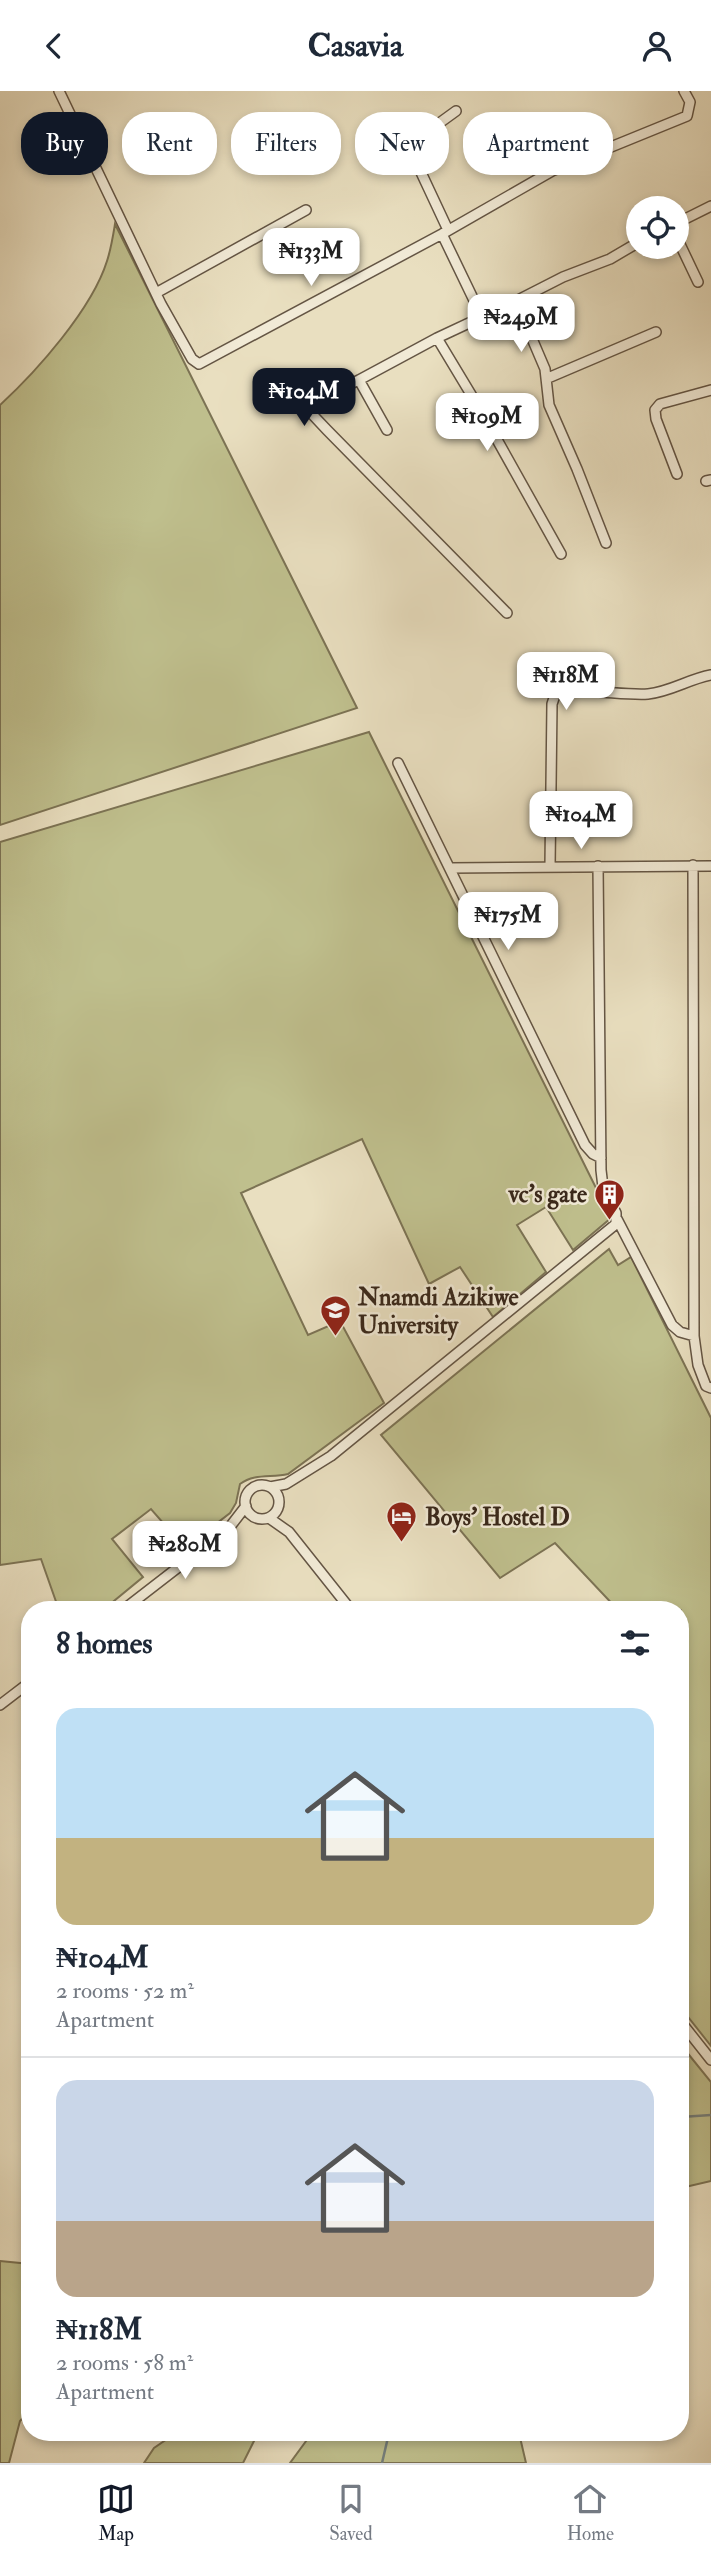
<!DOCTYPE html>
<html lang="en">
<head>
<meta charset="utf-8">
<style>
  body { margin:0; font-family:"IM FELL Double Pica",serif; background:#f6f6f7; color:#1f2937; height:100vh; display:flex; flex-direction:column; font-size:26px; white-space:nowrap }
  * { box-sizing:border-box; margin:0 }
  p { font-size:23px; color:#747a83 }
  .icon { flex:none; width:38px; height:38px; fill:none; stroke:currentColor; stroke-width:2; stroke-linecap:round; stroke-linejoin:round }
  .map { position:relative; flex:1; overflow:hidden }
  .details { position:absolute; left:21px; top:1510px; width:668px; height:840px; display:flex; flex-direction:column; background:#fff; border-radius:28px; box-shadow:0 4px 10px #0003 }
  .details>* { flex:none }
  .banner { position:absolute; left:21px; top:21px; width:670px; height:63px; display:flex; gap:14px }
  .buttons { position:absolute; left:626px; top:105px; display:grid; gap:14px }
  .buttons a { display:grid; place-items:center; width:63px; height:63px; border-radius:50%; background:#fff; box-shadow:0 4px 10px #0003; font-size:35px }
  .price { position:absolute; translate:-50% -60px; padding:0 16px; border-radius:14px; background:#fff; color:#222; font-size:23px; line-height:46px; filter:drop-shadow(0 2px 4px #0008) }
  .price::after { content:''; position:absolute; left:50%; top:42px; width:21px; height:16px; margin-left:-10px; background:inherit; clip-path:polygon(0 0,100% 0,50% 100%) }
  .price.active { background:#111827; color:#fff }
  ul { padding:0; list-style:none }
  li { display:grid; align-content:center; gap:14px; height:371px; padding:0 35px }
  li+li { border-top:2px solid #e0e1e3 }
  li span { display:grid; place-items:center; height:217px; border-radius:21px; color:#555 }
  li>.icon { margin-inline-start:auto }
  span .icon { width:126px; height:126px; fill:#fffc; stroke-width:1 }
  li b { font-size:30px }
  h2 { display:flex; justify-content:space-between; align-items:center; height:84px; padding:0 35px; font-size:30px }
  .chip { padding:0 24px; border-radius:28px; background:#fff; box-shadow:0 4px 10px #0003; font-size:24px; line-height:63px }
  .chip.active { background:#111827; color:#fff }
  header { display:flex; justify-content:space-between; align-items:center; height:91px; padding:0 35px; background:#fff; font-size:32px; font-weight:700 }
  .tabs { display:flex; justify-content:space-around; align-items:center; height:98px; border-top:2px solid #e0e1e3; background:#fff; font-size:19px; color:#747a83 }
  .tabs a { display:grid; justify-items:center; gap:4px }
  .tabs .active { color:#111827 }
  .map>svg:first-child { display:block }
  .green { fill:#bfbf8d; stroke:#7c7354; stroke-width:2 }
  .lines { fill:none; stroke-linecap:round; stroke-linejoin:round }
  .stream { stroke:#757f7c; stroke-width:2.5 }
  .minor-casing { stroke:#645544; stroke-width:12 }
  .minor { stroke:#f1ead6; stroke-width:9 }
  .labels { text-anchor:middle; stroke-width:5; stroke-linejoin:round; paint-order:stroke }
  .poi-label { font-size:24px; font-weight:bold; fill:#38271a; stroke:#f1ead6; text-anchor:start }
</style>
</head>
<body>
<header><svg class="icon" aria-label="back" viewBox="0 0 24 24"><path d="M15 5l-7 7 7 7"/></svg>Casavia<svg class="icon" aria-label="person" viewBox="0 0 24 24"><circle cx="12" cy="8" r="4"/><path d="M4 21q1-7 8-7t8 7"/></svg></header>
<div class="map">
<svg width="711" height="2372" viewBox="0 0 711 2372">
  <rect width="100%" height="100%" fill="#e9dfc0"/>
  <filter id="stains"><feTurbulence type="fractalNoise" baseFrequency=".00286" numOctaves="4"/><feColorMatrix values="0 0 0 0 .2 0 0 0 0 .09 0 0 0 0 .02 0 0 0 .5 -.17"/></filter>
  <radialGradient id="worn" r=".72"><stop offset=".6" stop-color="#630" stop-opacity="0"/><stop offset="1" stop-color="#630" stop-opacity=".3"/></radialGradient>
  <path class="green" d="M115,133L357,617L0,734V314C37,280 92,218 107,170C111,158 113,145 115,133Z
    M369,641L611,1127L573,1159L546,1116L517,1134L546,1181L493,1226L460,1176L429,1193L362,1048L241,1102L308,1244L340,1230L384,1312L288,1383C271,1387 255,1382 240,1393L236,1412L230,1422L185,1457L151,1418L112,1448L143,1486L103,1519H59L41,1468L0,1474V751Z
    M609,1158L618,1174L631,1166L711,1327V1955L681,1917V1519H618L555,1452L500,1487L381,1344Z
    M681,1954L711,1991V2090L681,2097Z
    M0,2170L30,2173V2319L20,2330L9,2372H0Z
    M176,2342H258L243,2372H144L154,2357Z
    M312,2342H519L526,2372H290Z"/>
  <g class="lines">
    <path class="stream" d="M681,2026L711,2024
      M382,2372L389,2342"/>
    <defs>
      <path id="minor" d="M59,0L161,213L192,268L199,273L442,143L552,80L687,25L690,11L684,0
        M677,132L711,115
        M448,139L411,60L412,53L416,49L456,20
        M442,143L482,226
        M677,147L698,191
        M156,202L306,119
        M437,247L481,320L561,463
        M548,287L656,241
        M359,289L387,339
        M677,383L656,328L655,319L660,313L711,299
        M706,390L711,389
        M606,452L577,378L549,314L545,278L516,210L563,186L610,168L639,151
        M507,522L327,339L310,321L309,316L313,310L359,289L437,247L516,210
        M398,672L585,1054L593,1063L601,1067
        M693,774L694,1245L698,1274L706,1295L711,1297
        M550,776L552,613L555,604C578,595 621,605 648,603C670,601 689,588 711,584
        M451,777L711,775
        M617,1128L672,1234L680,1241L694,1245
        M245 1411a17 17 0 1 1 34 0a17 17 0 1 1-34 0Z
        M270,1396L286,1393L331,1365L616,1133V1122L603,1096L601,1079L598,775
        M269,1427L289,1441L351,1519
        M123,1519L229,1437L246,1415
        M0,1614L30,1591
        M681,1931L711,1969"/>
    </defs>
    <use href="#minor" class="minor-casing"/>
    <use href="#minor" class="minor"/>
  </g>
  <defs>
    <symbol id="building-pin" viewBox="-11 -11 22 30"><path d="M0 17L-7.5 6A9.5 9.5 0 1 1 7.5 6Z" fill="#8f2418" stroke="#f1ead6"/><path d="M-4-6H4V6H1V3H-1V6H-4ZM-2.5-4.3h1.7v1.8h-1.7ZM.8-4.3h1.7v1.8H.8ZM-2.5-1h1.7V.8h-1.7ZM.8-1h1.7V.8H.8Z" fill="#fff"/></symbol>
    <symbol id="university-pin" viewBox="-11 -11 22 30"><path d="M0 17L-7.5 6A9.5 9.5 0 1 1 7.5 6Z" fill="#8f2418" stroke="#f1ead6"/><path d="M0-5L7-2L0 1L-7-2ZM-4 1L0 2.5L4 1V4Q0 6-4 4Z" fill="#fff"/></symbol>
    <symbol id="hotel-pin" viewBox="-11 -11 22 30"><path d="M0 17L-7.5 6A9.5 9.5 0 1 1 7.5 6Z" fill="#8f2418" stroke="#f1ead6"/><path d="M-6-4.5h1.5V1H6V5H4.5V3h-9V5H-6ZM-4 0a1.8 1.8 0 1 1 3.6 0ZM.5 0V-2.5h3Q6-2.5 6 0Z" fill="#fff"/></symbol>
  </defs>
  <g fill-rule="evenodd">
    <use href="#building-pin" x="592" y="1086" width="35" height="47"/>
    <use href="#university-pin" x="318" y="1202" width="35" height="47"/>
    <use href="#hotel-pin" x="384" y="1408" width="35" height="47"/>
  </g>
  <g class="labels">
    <g class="poi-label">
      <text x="587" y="1111" text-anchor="end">vc's gate</text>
      <text x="358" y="1214">Nnamdi Azikiwe<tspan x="358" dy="28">University</tspan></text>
      <text x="425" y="1434">Boys' Hostel D</text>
    </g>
  </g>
  <rect width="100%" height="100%" filter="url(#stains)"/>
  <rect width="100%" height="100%" fill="url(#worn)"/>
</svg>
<div class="buttons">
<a><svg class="icon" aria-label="locate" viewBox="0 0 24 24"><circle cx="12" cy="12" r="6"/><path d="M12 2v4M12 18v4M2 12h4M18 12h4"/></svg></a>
</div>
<b class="price" style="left:311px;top:197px">₦133M</b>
<b class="price" style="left:521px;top:263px">₦249M</b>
<b class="price active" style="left:304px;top:337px">₦104M</b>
<b class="price" style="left:487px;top:362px">₦109M</b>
<b class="price" style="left:566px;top:621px">₦118M</b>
<b class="price" style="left:581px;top:760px">₦104M</b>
<b class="price" style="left:508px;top:861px">₦175M</b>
<b class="price" style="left:185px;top:1490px">₦280M</b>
<div class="banner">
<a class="chip active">Buy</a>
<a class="chip">Rent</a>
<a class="chip">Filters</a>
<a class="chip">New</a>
<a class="chip">Apartment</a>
</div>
<section class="details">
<h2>8 homes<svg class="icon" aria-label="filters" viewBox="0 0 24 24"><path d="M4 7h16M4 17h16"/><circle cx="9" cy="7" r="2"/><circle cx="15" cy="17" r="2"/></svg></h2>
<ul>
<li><span style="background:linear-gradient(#bfe0f5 60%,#c2b280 0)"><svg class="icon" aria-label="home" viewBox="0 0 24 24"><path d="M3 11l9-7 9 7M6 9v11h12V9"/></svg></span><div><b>₦104M</b><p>2 rooms · 52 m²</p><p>Apartment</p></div></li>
<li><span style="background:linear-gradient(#c9d6e8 65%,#b9a48a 0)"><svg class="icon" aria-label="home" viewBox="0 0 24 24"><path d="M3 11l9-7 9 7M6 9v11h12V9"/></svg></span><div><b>₦118M</b><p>2 rooms · 58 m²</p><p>Apartment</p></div></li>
</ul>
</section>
</div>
<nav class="tabs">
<a class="active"><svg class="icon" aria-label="map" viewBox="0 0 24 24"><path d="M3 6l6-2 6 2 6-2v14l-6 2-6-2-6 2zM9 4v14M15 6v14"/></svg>Map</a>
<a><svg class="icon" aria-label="saved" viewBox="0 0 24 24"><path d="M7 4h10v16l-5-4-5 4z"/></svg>Saved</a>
<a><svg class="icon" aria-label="home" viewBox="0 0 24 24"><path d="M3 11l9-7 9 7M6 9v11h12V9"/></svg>Home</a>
</nav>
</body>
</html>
